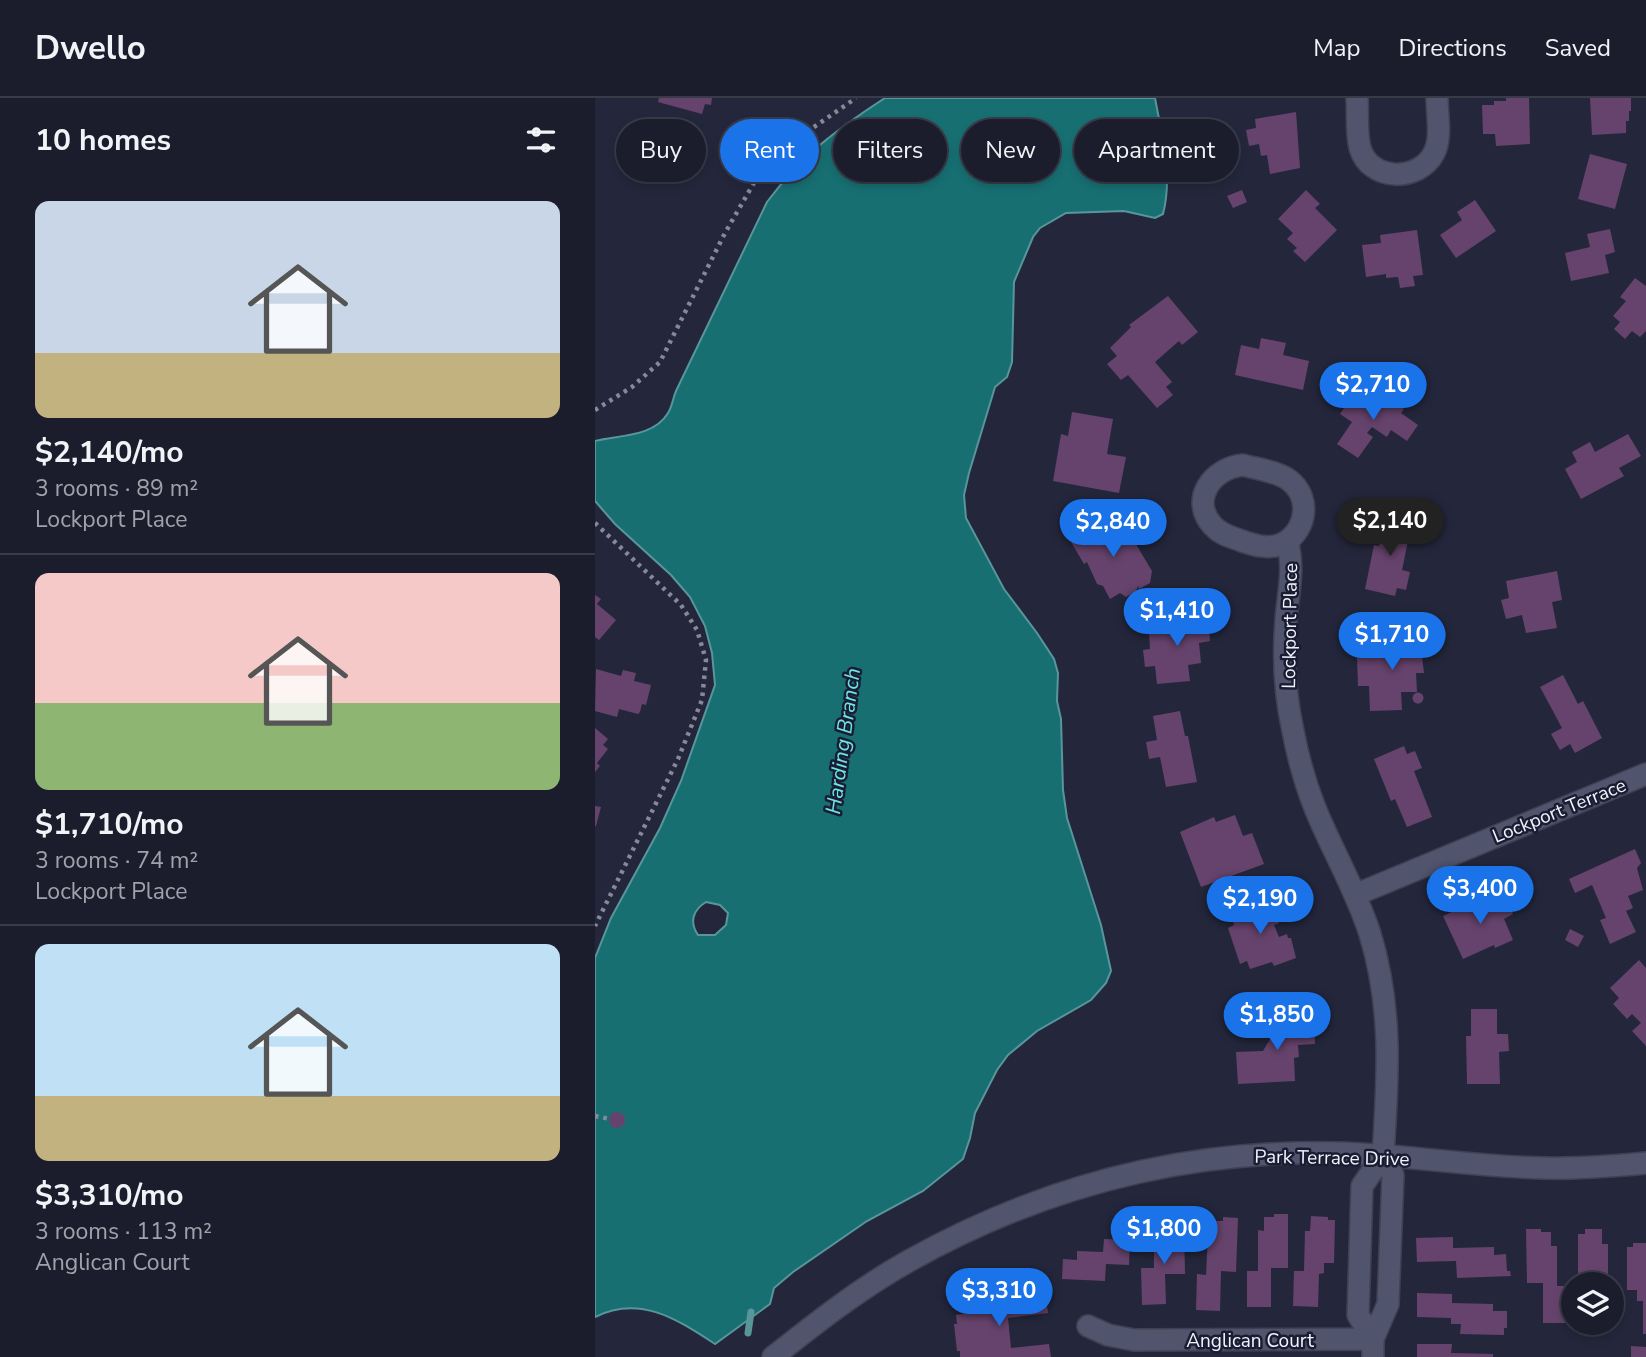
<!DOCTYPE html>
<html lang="en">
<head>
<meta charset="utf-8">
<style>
  body { margin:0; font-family:"Nunito Sans",sans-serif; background:#282a39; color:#f1f3f6; height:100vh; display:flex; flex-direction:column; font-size:26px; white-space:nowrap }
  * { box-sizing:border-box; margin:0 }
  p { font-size:23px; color:#a0a2aa }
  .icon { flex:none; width:38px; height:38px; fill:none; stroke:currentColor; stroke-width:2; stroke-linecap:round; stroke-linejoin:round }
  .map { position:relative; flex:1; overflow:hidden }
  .panel { display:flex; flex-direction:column; background:#1b1d2d; width:595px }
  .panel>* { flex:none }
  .hud { position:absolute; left:21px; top:21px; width:665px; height:63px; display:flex; gap:14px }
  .controls { position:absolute; left:966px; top:1174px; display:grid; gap:14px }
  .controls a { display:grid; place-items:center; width:63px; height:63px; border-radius:50%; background:#1b1d2d; box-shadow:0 4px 10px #0003,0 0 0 2px #393b49; font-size:35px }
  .price { position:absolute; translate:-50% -60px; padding:0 16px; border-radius:24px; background:#1a73e8; color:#fff; font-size:23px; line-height:46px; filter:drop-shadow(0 2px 4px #0008) }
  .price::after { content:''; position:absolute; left:50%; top:42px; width:21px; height:16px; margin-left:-10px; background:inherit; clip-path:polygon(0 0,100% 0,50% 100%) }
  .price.on { background:#222; color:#fff }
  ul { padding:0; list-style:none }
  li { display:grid; align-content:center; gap:14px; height:371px; padding:0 35px }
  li+li { border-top:2px solid #393b49 }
  li span { display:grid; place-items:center; height:217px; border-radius:14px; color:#555 }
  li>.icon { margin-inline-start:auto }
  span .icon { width:126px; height:126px; fill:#fffc; stroke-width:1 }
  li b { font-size:30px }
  h2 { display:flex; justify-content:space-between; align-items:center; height:84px; padding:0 35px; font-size:30px }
  .pill { padding:0 24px; border-radius:32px; background:#1b1d2d; box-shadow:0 4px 10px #0003,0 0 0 2px #393b49; font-size:24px; line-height:63px }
  .pill.on { background:#1a73e8; color:#fff }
  header { display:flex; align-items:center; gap:42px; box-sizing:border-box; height:98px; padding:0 35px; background:#1b1d2d; border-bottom:2px solid #393b49 }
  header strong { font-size:33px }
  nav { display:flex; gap:38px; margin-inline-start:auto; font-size:24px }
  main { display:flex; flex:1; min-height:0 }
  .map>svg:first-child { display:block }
  .water { fill:#176f72; stroke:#58969c; stroke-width:2; fill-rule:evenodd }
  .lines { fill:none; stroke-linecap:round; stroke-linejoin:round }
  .stream { stroke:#58969c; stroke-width:7 }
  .building { fill:#66436c }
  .street-casing { stroke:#3f4152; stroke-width:24 }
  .secondary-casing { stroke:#3f4152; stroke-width:24 }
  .path { stroke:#87899a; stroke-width:4.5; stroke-dasharray:3.5 5; stroke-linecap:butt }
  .street { stroke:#50546c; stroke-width:21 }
  .secondary { stroke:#50546c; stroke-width:21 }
  .labels { text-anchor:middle; stroke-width:5; stroke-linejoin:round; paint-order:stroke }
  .street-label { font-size:19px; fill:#f0f2fe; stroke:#1a1d31 }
  .water-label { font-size:21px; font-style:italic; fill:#6ce4e8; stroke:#1a1d31 }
</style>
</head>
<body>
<header>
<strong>Dwello</strong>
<nav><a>Map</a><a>Directions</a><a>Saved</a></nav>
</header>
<main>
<section class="panel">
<h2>10 homes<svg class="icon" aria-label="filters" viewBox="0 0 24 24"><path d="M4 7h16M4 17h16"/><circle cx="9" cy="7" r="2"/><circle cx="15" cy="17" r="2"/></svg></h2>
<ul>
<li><span style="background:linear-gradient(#c9d6e8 70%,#c2b280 0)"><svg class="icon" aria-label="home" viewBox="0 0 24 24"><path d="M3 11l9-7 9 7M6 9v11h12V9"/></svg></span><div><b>$2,140/mo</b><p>3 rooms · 89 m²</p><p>Lockport Place</p></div></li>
<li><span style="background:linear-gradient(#f6c9c9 60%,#8fb573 0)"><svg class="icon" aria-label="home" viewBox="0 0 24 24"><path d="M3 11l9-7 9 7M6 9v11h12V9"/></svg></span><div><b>$1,710/mo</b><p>3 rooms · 74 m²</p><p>Lockport Place</p></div></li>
<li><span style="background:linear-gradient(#bfe0f5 70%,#c2b280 0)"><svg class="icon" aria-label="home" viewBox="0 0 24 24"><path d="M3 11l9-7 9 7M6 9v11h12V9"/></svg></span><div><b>$3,310/mo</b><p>3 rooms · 113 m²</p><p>Anglican Court</p></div></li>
</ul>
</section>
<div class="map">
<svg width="1051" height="1259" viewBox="0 0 1051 1259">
  <rect width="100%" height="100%" fill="#24273c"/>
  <path class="water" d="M290,0H560C567,38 578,78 568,116L560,120L529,113L471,115L445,130L438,139L419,184L417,264L412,279L400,289L374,375L369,397L371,420L409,491L442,535L459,561L463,575L462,603L466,621L468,692L472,720L506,827L516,873L511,885L496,902L442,933L413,957L402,972L380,1015L375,1040L368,1061L328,1093L272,1123L198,1174L179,1190L175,1206L120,1246C83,1222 45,1196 0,1219V860L16,820L65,730L86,683L120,587L117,555L110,528L95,499L76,477L20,426L0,403V343C24,337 59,339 73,315C77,309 78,300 81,293L172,104C207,57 241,32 290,0ZM111,804L125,807L133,815L131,827L120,837H103C94,824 98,812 111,804Z"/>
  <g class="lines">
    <path class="stream" d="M153,1235L156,1214"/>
  </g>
  <path class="building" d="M64,0H117L116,7L110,6L107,16L63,4Z
    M911,0H934L935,46L901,48L900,36H888L887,7H899V3H911Z
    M995,0H1036V13H1034V23H1031V35L997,37Z
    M701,14L705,70L675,76L672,57L666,58L664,46L654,48L651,32L661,30L660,21Z
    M995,56L1032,66L1020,111L983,101Z
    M647,92L652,104L638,110L632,98Z
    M711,92L725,106L720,110L742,132L710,164L698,153L702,150L692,141L698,135L683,121Z
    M880,102L901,133L861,160L845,137L867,122L862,114Z
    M1015,131L1020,154L1010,157L1014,175L976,183L970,155L995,149L992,136Z
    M822,132L828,177L818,178L820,188L805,190L803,179L791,180V176L771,179L767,147L786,145L785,137Z
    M1040,180L1051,188V233L1045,239L1037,233L1030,241L1019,231L1025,224L1018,218L1031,203L1025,199Z
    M573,198L603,234L587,247L584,243L560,264L577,284L571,289L578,297L562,310L533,277L526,282L512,266L522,258L515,250L536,229L534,227Z
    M666,240L691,245L688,257L714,263L708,292L640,277L646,247L664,251Z
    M772,294L783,298L785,295L809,311L806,315L823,327L812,343L796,332L792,339L777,329L772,335L778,339L763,360L742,346L757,324L745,316L756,300L761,303Z
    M477,314L518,321L512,356L531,359L524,395L458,383L466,336L473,338Z
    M1033,336L1046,358L1024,370L1029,378L986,401L970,371L982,364L977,354L995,344L1000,354Z
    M790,417L817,423L807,472L815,474L811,492L802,490L800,498L770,491L779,447L784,448Z
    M517,418L531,439V442L539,443L557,473L555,485L544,491L543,488L541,493L531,499L525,495L515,501L508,488L502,486L492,464L489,466L476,444Z
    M962,473L967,502L957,504L962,530L931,535L927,517L911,521L906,502L914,500L911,483Z
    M0,497L6,501L2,506L21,522L4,542L0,539Z
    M613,516L615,543L604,545L606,565L593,567L595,583L562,586L560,568L550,569L548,552L555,551L554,534L567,533V525L588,523V519Z
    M824,533L829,575H821L822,594H806L807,612L775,613L774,588H763L762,559L799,558L798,534Z
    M1,571L26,578L28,572L41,575L39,583L56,587L51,607L47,606L45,614L43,616L24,611L22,619L0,613Z
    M968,577L983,606L988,603L1007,640L980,655L975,646L965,652L956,636L967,630L945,589Z
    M817.5 600a5.5 5.5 0 1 1 11 0a5.5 5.5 0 1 1-11 0Z
    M585,613L590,638H593L602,684L571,689L565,659L554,661L551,644L562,642L558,618Z
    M0,630L13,641L8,647L13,651L2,665L5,668L0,674Z
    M809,648L812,656L820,653L827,670L819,673L837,719L812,729L800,701L796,703L779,661Z
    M0,708L6,709L1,728H0Z
    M640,717L648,738L657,735L669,766L606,789L585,734L619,719L621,724Z
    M1040,751L1046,765L1042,770L1048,792L1033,798L1038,810L1031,813L1041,834L1015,846L1005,822L1011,820L997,787L980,795L974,781Z
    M908,796L918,816L909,821L918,842L900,850L899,847L868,861L848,818L885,801L887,806Z
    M675,800L684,825L679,827L684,839L692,836L693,840H696L701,860L679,868L677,864L655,871L652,863L645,866L633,830L639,827L635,814Z
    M975,831L989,838L983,849L970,842Z
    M1044,862L1051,870V948L1037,933L1046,925L1037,916L1032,921L1018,906L1024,900L1015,890Z
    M876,911H902V936H913L914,953L904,954L905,986H872L871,938H876Z
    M719,918L720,946L703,947L704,959L699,960L700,983L643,986L641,954L668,953L675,941L674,930L678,929L677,920Z
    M14 1022a8 8 0 1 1 16 0a8 8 0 1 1-16 0Z
    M679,1116H693V1170H676V1209H652V1173H663V1132L669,1133V1119H679Z
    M716,1118L733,1119V1122H740L739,1165H729V1175L724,1176L723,1209L698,1208L699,1173H709L710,1133H715Z
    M628,1119L643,1120L641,1174L626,1173L625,1213L601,1212L602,1176L611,1177L613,1136H618V1123H628Z
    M589,1129L590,1176H570L571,1206L547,1207L546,1170H559V1144H567V1130Z
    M931,1131H946V1134H956V1148H962V1188H971L972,1225H948V1185H932Z
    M990,1131H1007V1146H1013V1186H993V1178H983V1136H990Z
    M858,1139V1150L899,1149V1157L911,1156L912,1173H915L916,1178L862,1180L861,1163L822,1164L821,1140Z
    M509,1141L535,1142L534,1167L511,1166L510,1183L467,1181L468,1161L482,1162V1153L508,1154Z
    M1038,1145H1051V1236H1048V1203H1042V1192H1032V1149H1038Z
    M1017,1187H1024V1222H1017Z
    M450,1191L453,1215L413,1220L416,1250L454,1246L456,1259H365V1253H362L359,1226H362L361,1217L375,1215L374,1210L415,1205L413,1195Z
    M822,1195L857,1196V1205L898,1206V1213H912V1230H909V1237L865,1236L866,1226H856V1220L822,1219Z
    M822,1246H857L856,1255L898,1256V1259H822Z
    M1036,1248L1051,1249V1259H1036Z"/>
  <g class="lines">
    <defs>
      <path id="street" d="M762,0C763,15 761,35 765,50C775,84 824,84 839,55C847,40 842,17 842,0
        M648,367C662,371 681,373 694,382C718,400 711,437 684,447C671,451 659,447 647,443C637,439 626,437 618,428C594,402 617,370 648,367Z
        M692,443C700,470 693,495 691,522C688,559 690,597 698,633C703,659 710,685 720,710C737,752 761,792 775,836C798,911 793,981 788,1058
        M760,797L1051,676
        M493,1228L513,1237L539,1242L778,1241
        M778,1241L763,1217L767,1088L788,1058
        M778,1259V1241L793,1206L798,1077L788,1058"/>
      <path id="secondary" d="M178,1259C221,1225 264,1191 312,1164C445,1089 591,1051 744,1055C813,1057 881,1069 950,1070C984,1071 1017,1068 1051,1065"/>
    </defs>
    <use href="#street" class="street-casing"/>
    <use href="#secondary" class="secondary-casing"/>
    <path class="path" d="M0,312L37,289L65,264L130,135L160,83L206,38L261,0
      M0,425L86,507L102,532L111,562L107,602L83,661L0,828
      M0,1018L15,1021"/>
    <use href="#street" class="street"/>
    <use href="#secondary" class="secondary"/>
  </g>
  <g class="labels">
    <g class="street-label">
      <text transform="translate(694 528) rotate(-89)" y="7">Lockport Place</text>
      <text transform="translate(964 712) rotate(-22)" y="7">Lockport Terrace</text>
      <text transform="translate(737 1059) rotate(1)" y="7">Park Terrace Drive</text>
      <text x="655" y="1249">Anglican Court</text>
    </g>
    <g class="water-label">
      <text transform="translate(248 643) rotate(-82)" y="7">Harding Branch</text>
    </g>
  </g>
</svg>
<div class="controls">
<a><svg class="icon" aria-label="layers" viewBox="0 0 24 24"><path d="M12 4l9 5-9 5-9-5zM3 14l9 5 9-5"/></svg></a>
</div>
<b class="price" style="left:778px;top:324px">$2,710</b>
<b class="price on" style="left:795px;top:460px">$2,140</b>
<b class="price" style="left:518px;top:461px">$2,840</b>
<b class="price" style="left:582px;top:550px">$1,410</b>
<b class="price" style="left:797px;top:574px">$1,710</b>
<b class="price" style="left:885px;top:828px">$3,400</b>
<b class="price" style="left:665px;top:838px">$2,190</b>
<b class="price" style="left:682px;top:954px">$1,850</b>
<b class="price" style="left:569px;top:1168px">$1,800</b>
<b class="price" style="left:404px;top:1230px">$3,310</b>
<div class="hud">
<a class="pill">Buy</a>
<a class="pill on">Rent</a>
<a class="pill">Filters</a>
<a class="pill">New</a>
<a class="pill">Apartment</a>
</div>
</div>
</main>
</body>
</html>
